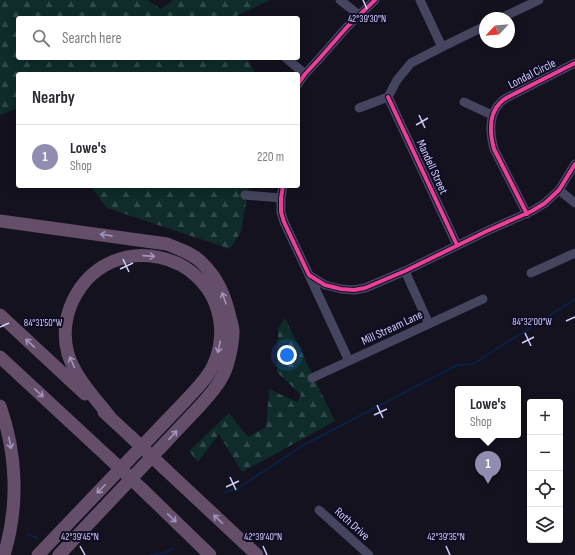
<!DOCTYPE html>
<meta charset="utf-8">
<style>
:root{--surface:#fff;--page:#f7f7f7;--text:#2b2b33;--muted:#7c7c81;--line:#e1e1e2;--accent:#908db0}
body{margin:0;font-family:"Sofia Sans Condensed",sans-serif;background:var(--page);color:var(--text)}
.controls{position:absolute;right:12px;bottom:12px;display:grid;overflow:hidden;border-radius:4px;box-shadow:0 2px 10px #0003}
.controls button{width:36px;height:36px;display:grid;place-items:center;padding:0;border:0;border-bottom:1px solid var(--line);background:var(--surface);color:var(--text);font:20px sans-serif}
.compass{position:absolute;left:479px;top:12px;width:36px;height:36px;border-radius:50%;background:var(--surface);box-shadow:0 2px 10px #0003;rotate:244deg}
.you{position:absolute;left:287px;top:355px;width:14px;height:14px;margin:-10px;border:3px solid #fff;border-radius:50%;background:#1a73e8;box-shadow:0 0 0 6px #1a73e833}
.badge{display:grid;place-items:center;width:26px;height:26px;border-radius:50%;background:var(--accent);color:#fff;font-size:13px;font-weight:700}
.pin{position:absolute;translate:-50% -33px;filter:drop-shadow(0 1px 2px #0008)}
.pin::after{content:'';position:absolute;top:21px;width:14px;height:12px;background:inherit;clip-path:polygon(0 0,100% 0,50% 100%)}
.popup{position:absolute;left:455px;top:386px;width:66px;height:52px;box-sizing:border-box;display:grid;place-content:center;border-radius:4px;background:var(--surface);filter:drop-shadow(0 1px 3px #0005);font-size:13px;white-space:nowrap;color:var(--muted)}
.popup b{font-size:15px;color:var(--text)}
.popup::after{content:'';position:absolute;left:50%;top:100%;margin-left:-8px;border:8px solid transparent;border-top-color:var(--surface)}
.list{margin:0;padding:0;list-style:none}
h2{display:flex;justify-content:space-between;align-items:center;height:52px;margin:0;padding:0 16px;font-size:17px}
h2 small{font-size:13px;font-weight:400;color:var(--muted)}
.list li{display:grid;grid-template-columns:26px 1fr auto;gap:12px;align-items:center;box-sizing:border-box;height:64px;padding:0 16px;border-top:1px solid var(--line)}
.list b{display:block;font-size:15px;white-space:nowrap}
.list p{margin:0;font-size:13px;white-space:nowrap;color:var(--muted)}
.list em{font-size:13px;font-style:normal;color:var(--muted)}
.icon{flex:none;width:22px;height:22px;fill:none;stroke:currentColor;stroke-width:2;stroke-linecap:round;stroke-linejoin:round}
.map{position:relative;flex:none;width:575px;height:555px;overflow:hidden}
.search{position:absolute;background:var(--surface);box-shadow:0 2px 10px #0003;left:16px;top:16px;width:284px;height:44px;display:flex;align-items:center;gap:10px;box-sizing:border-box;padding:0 14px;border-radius:4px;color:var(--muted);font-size:15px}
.panel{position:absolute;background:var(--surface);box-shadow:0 2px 10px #0003;left:16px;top:72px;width:284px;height:116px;border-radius:4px}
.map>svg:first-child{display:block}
.forest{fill:url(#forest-firs)}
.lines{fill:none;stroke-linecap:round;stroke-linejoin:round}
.stream{stroke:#082044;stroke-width:2}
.minor{stroke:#454560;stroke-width:9}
.highway{stroke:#644e6a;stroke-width:13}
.highway-bridge{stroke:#644e6a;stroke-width:13}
.cycleway-casing{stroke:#0f0c24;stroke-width:6}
.cycleway{stroke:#ea4096;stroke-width:4}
.oneway{stroke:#a195bc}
.ticks{fill:none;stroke:#d3cfff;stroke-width:1.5}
.labels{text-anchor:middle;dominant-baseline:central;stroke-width:4;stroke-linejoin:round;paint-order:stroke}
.street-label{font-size:12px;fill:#d3cfff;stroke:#0f0c24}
.ticks-label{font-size:10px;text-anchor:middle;fill:#d3cfff;stroke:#0f0c24;stroke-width:4;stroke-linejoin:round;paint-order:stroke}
</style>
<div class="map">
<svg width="575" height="555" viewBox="0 0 575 555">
<defs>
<pattern id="forest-firs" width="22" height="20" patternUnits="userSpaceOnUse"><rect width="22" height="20" fill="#0f2b2a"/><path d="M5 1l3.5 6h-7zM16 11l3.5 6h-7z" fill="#31494a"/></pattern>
</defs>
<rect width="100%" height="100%" fill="#13121e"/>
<!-- forest -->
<path class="forest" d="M0 0H148L161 9 173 0H270L232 18H18V58H247L255 72V74H18V108L0 115Z
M90 186H249L241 232 230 249 107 208Z
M285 318 335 421 242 472 219 434 198 462 189 451 229 413 248 437 266 427 269 389 297 402 301 395 277 372 278 328Z"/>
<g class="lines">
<!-- stream -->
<path class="stream" d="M225 492 237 489 302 446 457 365 473 364 575 299
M28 534 37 538
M150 555 167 552 173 548"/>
<!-- minor -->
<path class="minor" d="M340 0 359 15
M420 0 442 47
M501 18 539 0
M286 58 305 74
M298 84 305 74 319 59 347 27 375 0
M388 97 457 245
M464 102 492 115
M359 108 388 97 397 80 411 63 442 47 485 26
M283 186 281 198V212L284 222 309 275 325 285 341 289 354 290 365 288 405 271 487 231 532 211 545 203 559 190 575 164
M559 190 575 203
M245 195 281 198
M527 214 494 149C490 134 488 115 500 103 502 100 505 99 508 97L575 63
M405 271 429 324
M531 273 575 253
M309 275 349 361
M312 378 483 299
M319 510 369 555"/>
<!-- highway -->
<path class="highway" d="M0 221 167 244C179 249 194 254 202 263 218 278 225 296 230 317 231 322 233 327 233 332 233 342 229 362 225 371 219 385 208 397 198 408L59 555
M0 315 85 394
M0 357 109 458
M0 406C17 454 19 506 4 555
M104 412 130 436
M165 469 257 555
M144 491 210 555
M38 555 187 399C196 389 207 379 213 366 219 353 222 337 220 322 210 250 114 231 77 293 66 311 62 333 68 354 75 377 95 398 110 417"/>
<!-- highway-bridge -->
<path class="highway-bridge" d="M130 436 165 469
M109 458 144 491"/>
<!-- cycleway casing -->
<g class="cycleway-casing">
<path id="cycleway" d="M298 84 305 74 319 59 347 27 375 0
M388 97 457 245
M283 186 281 198V212L284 222 309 275 325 285 341 289 354 290 365 288 405 271 487 231 532 211 545 203 559 190 575 164
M527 214 494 149C490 134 488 115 500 103 502 100 505 99 508 97L575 63"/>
</g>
<!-- cycleway -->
<use href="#cycleway" class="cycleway"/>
</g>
<!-- one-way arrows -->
<defs><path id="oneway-shaft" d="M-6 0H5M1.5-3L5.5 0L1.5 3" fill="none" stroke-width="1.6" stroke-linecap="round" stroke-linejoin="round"/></defs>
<g class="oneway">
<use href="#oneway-shaft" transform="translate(106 235) rotate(-172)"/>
<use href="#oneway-shaft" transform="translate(149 256) rotate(4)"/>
<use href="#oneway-shaft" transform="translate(224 298) rotate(-109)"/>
<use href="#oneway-shaft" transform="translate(30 343) rotate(-137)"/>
<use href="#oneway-shaft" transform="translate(219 347) rotate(102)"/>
<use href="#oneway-shaft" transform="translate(72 362) rotate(-114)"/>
<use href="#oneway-shaft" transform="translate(39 393) rotate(43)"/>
<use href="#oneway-shaft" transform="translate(173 435) rotate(-47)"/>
<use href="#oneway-shaft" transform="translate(10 443) rotate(79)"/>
<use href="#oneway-shaft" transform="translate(101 489) rotate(134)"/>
<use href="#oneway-shaft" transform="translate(172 518) rotate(44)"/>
<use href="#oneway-shaft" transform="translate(218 519) rotate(-137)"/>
</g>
<!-- ticks -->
<path class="ticks" d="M363 0 367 9M419 115 425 128M416 125 428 118M123 259 129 272M120 269 133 263M566 321 575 317M0 327 9 323M525 333 531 346M522 343 534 337M377 405 383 418M374 415 387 409M230 477 236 490M226 487 239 481M80 546 85 555M263 546 267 555M446 546 450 555"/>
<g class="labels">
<!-- street labels -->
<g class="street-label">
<text transform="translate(532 74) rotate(-27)">Londal Circle</text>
<text transform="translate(432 167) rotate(65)">Mandell Street</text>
<text transform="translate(392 328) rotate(-25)">Mill Stream Lane</text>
<text transform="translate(352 524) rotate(42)">Roth Drive</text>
</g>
</g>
<g class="ticks-label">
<text x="367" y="22">42°39'30"N</text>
<text x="532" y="325">84°32'00"W</text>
<text x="43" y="326">84°31'50"W</text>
<text x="80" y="540">42°39'45"N</text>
<text x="263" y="540">42°39'40"N</text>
<text x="446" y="540">42°39'35"N</text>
</g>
</svg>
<div class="controls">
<button>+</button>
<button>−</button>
<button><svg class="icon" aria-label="locate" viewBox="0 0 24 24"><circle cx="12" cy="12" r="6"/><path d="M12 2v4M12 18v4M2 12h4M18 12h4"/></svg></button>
<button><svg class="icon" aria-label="layers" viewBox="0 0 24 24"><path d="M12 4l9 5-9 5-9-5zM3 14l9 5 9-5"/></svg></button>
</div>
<svg class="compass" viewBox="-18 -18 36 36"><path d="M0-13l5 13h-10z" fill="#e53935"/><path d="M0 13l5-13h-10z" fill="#7c7c81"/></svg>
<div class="you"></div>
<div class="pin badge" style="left:488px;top:484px">1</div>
<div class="popup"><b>Lowe's</b>Shop</div>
<div class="search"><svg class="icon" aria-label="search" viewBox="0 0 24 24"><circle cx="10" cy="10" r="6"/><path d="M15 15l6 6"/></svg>Search here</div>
<section class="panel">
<h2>Nearby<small></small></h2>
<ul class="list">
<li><span class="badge">1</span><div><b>Lowe's</b><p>Shop</p></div><em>220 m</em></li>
</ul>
</section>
</div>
